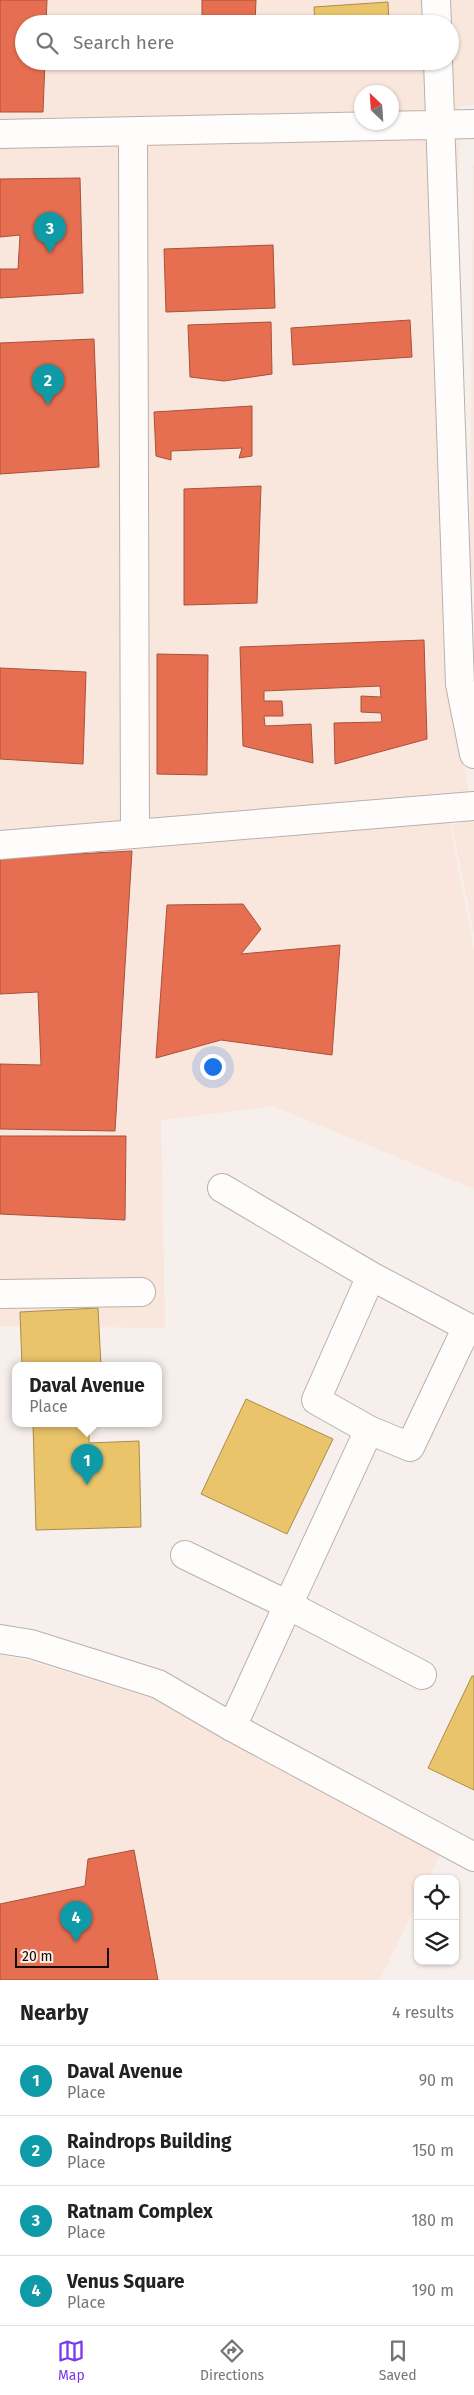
<!DOCTYPE html>
<style>
:root{--surface:#fff;--page:#f6f6f6;--text:#222;--muted:#767676;--line:#e0e0e0;--accent:#7c3aed}
body{margin:0;font-family:"Fira Sans",sans-serif;background:var(--page);color:var(--text)}
.controls{position:absolute;right:15px;bottom:15px;display:grid;overflow:hidden;border-radius:10px;box-shadow:0 1px 4px #0004}
.controls button{width:45px;height:45px;display:grid;place-items:center;padding:0;border:0;border-bottom:1px solid var(--line);background:var(--surface);color:var(--text);font:25px sans-serif}
.compass{position:absolute;left:354px;top:85px;width:45px;height:45px;border-radius:50%;background:var(--surface);box-shadow:0 1px 4px #0004;rotate:335deg}
.scale{position:absolute;left:15px;bottom:12px;width:94px;box-sizing:border-box;padding-left:5px;border:2px solid #130b07;border-top:0;font-size:14px;line-height:18px;white-space:nowrap;color:#130b07;-webkit-text-stroke:4px #fdede5;paint-order:stroke}
.you{position:absolute;left:212px;top:1066px;width:18px;height:18px;margin:-12px;border:4px solid #fff;border-radius:50%;background:#1a73e8;box-shadow:0 0 0 8px #1a73e833}
.badge{display:grid;place-items:center;width:32px;height:32px;border-radius:50%;background:var(--accent);color:#fff;font-size:16px;font-weight:700}
.pin{position:absolute;translate:-50% -41px;filter:drop-shadow(0 1px 2px #0008)}
.pin::after{content:'';position:absolute;top:26px;width:18px;height:15px;background:inherit;clip-path:polygon(0 0,100% 0,50% 100%)}
.popup{position:absolute;left:12px;top:1362px;width:150px;height:65px;box-sizing:border-box;display:grid;place-content:center;border-radius:10px;background:var(--surface);filter:drop-shadow(0 1px 4px #0005);font-size:16px;white-space:nowrap;color:var(--muted)}
.popup b{font-size:19px;color:var(--text)}
.popup::after{content:'';position:absolute;left:50%;top:100%;margin-left:-10px;border:10px solid transparent;border-top-color:var(--surface)}
.list{margin:0;padding:0;list-style:none}
h2{display:flex;justify-content:space-between;align-items:center;height:65px;margin:0;padding:0 20px;font-size:21px}
h2 small{font-size:16px;font-weight:400;color:var(--muted)}
.list li{display:grid;grid-template-columns:32px 1fr auto;gap:15px;align-items:center;box-sizing:border-box;height:70px;padding:0 20px;border-top:1px solid var(--line)}
.list b{display:block;font-size:19px;white-space:nowrap}
.list p{margin:0;font-size:16px;white-space:nowrap;color:var(--muted)}
.list em{font-size:16px;font-style:normal;color:var(--muted)}
.icon{flex:none;width:28px;height:28px;fill:none;stroke:currentColor;stroke-width:2;stroke-linecap:round;stroke-linejoin:round}
.map{position:relative;flex:none;width:474px;height:1980px;overflow:hidden}
.search{position:absolute;background:var(--surface);box-shadow:0 1px 4px #0004;left:15px;right:15px;top:15px;height:55px;display:flex;align-items:center;gap:12px;box-sizing:border-box;padding:0 18px;border-radius:28px;color:var(--muted);font-size:19px}
.sheet{height:345px;background:var(--surface)}
nav{display:flex;justify-content:space-around;align-items:center;box-sizing:border-box;height:70px;border-top:1px solid var(--line);background:var(--surface);font-size:14px;color:var(--muted)}
nav a{display:grid;justify-items:center;gap:2px}
nav .on{color:var(--accent)}
.map>svg:first-child{display:block}
.built{fill:#f9e7dd;fill-rule:evenodd}
.homes{fill:#e9c46a;stroke:#a98c4c}
.shops{fill:#e76f51;stroke:#a7513b}
.lines{fill:none;stroke-linecap:round;stroke-linejoin:round}
.street-casing{stroke:#b9b1ad;stroke-width:30}
.secondary-casing{stroke:#b9b1ad;stroke-width:30}
.street{stroke:#fefdfc;stroke-width:28}
.secondary{stroke:#fefdfc;stroke-width:28}
</style>
<div class="map">
<svg width="474" height="1980" viewBox="0 0 474 1980">
<rect width="100%" height="100%" fill="#f7efeb"/>
<!-- built -->
<path class="built" d="M0 0H474V105L460 106 449 685 473 813 449 820 474 950V1189L273 1106 161 1120 165 1328 0 1326ZM24 24H450V61H24ZM362 92H392V122H362Z
M473 166H474V588L470 561Z
M474 819V934L452 825Z
M0 1655 26 1660 159 1700 441 1853 428 1879H418V1901L380 1980H0Z"/>
<!-- homes -->
<path class="homes" d="M388 2 389 24H315L314 7Z
M317 61H385L317 65Z
M98 1308 101 1366H22L20 1312Z
M246 1399 333 1439 287 1534 201 1494Z
M33 1424H89V1443L139 1441 141 1527 36 1530Z
M472 1676H474V1790L428 1768Z"/>
<!-- shops -->
<path class="shops" d="M0 0H47L46 24H24V61H45L43 112H0Z
M202 0H256L255 24H202Z
M80 178 83 293 0 298V269H18L20 235 0 237V179Z
M273 245 275 308 166 312 164 249Z
M410 320 412 357 293 365 291 328Z
M271 322 272 374 224 381 190 377 188 325Z
M94 339 99 467 0 474V343Z
M252 406V456L239 458 242 448 171 451V460L156 456 154 412Z
M261 486 257 603 184 605V489Z
M424 640 427 739 335 764 334 723 382 722 381 713 361 712V696L381 697 380 686 264 691V701H282L283 716H264L265 726 311 724 313 763 243 746 240 647Z
M157 654 208 655 207 775 157 774Z
M0 668 86 672 83 764 0 759Z
M132 851 115 1131 0 1129V1064L41 1065 38 992 0 994V858Z
M243 904 261 929 241 954 340 945 332 1055 221 1040 156 1058 167 905Z
M0 1136H126L125 1220 0 1214Z
M134 1850 158 1980H0V1904L85 1886 88 1859Z"/>
<g class="lines">
<!-- street casing -->
<g class="street-casing">
<path id="street" d="M436 0 437 24
M438 61 460 684 474 754
M133 132 135 834
M0 134 474 124
M0 845 474 806
M222 1188 371 1276
M371 1276 467 1327 410 1447 369 1430 316 1400Z
M0 1294 141 1292
M185 1555 288 1605 369 1430
M232 1727 288 1605 422 1675"/>
</g>
<!-- secondary casing -->
<g class="secondary-casing">
<path id="secondary" d="M0 1639 31 1644 158 1684 232 1727 474 1857"/>
</g>
<!-- street -->
<use href="#street" class="street"/>
<!-- secondary -->
<use href="#secondary" class="secondary"/>
</g>
</svg>
<div class="controls">
<button><svg class="icon" aria-label="locate" viewBox="0 0 24 24"><circle cx="12" cy="12" r="6"/><path d="M12 2v4M12 18v4M2 12h4M18 12h4"/></svg></button>
<button><svg class="icon" aria-label="layers" viewBox="0 0 24 24"><path d="M12 4l9 5-9 5-9-5zM3 14l9 5 9-5"/></svg></button>
</div>
<svg class="compass" viewBox="-18 -18 36 36"><path d="M0-13l5 13h-10z" fill="#e53935"/><path d="M0 13l5-13h-10z" fill="#767676"/></svg>
<div class="scale">20 m</div>
<div class="you"></div>
<div class="pin badge" style="left:87px;top:1485px;background:#0f9aa8">1</div>
<div class="popup"><b>Daval Avenue</b>Place</div>
<div class="pin badge" style="left:48px;top:405px;background:#0f9aa8">2</div>
<div class="pin badge" style="left:50px;top:253px;background:#0f9aa8">3</div>
<div class="pin badge" style="left:76px;top:1942px;background:#0f9aa8">4</div>
<div class="search"><svg class="icon" aria-label="search" viewBox="0 0 24 24"><circle cx="10" cy="10" r="6"/><path d="M15 15l6 6"/></svg>Search here</div>
</div>
<section class="sheet">
<h2>Nearby<small>4 results</small></h2>
<ul class="list">
<li><span class="badge" style="background:#0f9aa8">1</span><div><b>Daval Avenue</b><p>Place</p></div><em>90 m</em></li>
<li><span class="badge" style="background:#0f9aa8">2</span><div><b>Raindrops Building</b><p>Place</p></div><em>150 m</em></li>
<li><span class="badge" style="background:#0f9aa8">3</span><div><b>Ratnam Complex</b><p>Place</p></div><em>180 m</em></li>
<li><span class="badge" style="background:#0f9aa8">4</span><div><b>Venus Square</b><p>Place</p></div><em>190 m</em></li>
</ul>
</section>
<nav>
<a class="on"><svg class="icon" aria-label="map" viewBox="0 0 24 24"><path d="M3 6l6-2 6 2 6-2v14l-6 2-6-2-6 2zM9 4v14M15 6v14"/></svg>Map</a>
<a><svg class="icon" aria-label="directions" viewBox="0 0 24 24"><path d="M12 3l9 9-9 9-9-9zM9 14v-3h6M13 9l2 2-2 2"/></svg>Directions</a>
<a><svg class="icon" aria-label="saved" viewBox="0 0 24 24"><path d="M7 4h10v16l-5-4-5 4z"/></svg>Saved</a>
</nav>
